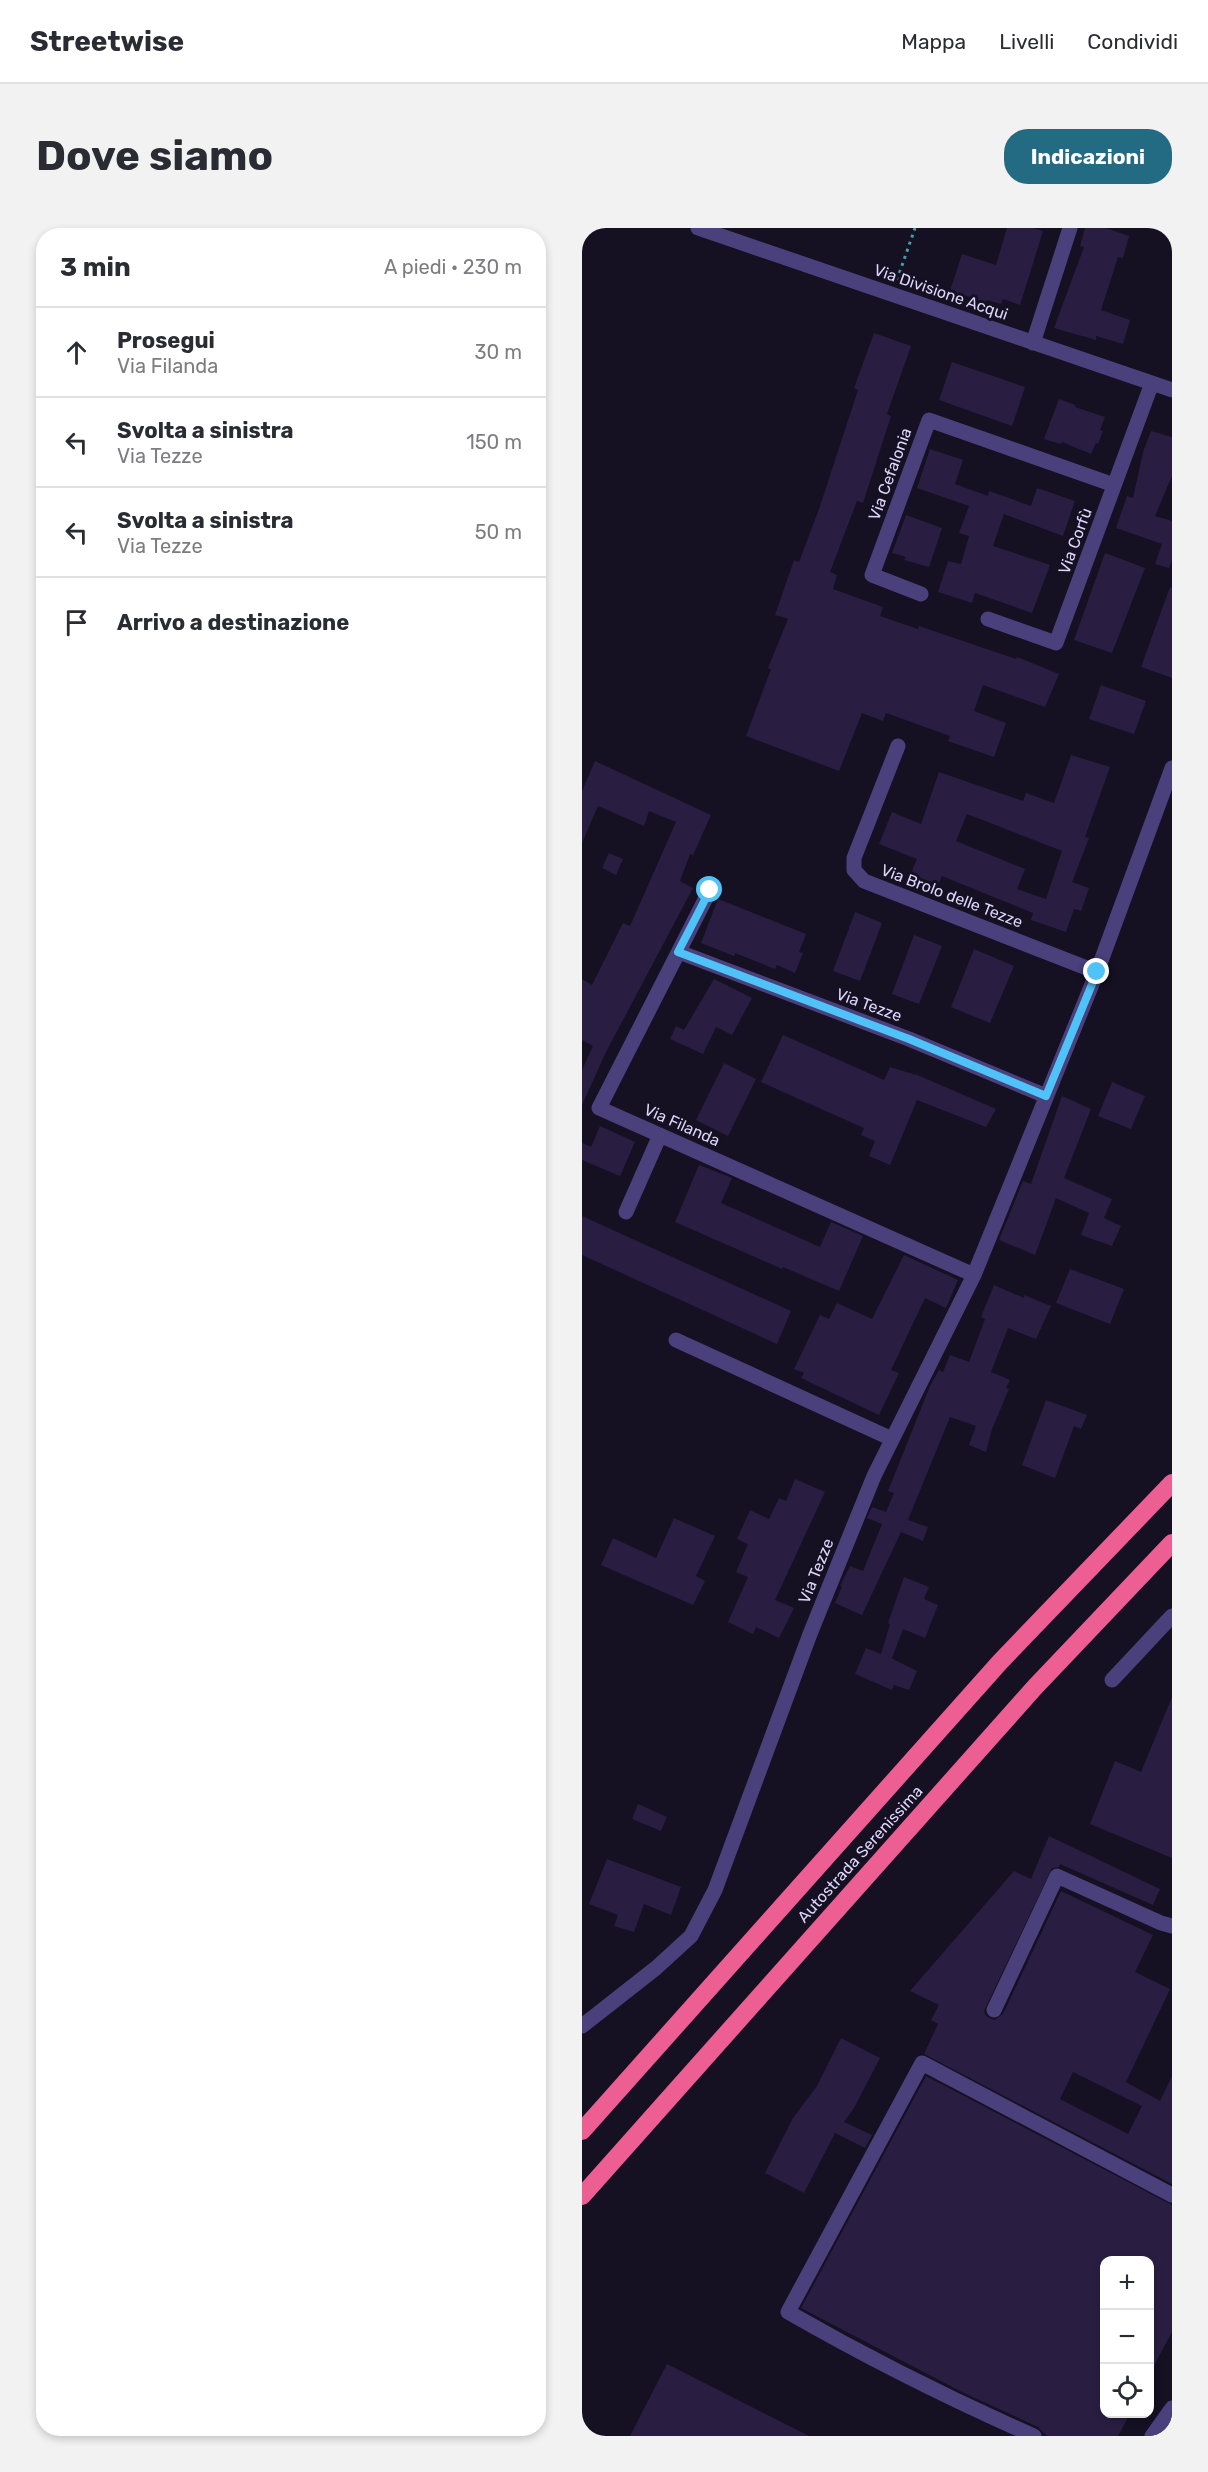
<!DOCTYPE html>
<html lang="it">
<meta charset="utf-8">
<style>
:root{--surface:#fff;--page:#f2f2f3;--text:#2b2b33;--muted:#7c7c81;--line:#e1e1e2;--accent:#236b82}
body{margin:0;font-family:Rubik,sans-serif;background:var(--page);color:var(--text)}
.controls{position:absolute;right:18px;bottom:18px;display:grid;overflow:hidden;border-radius:12px;box-shadow:0 3px 9px #0003}
.controls button{width:54px;height:54px;display:grid;place-items:center;padding:0;border:0;border-bottom:2px solid var(--line);background:var(--surface);color:var(--text);font:30px sans-serif}
.stop{position:absolute;width:18px;height:18px;margin:-14px;border:4px solid #4fc3f7;border-radius:50%;background:#fff}
.stop.end{background:#4fc3f7;border-color:#fff;box-shadow:0 2px 6px #0008}
.list{margin:0;padding:0;list-style:none}
h2{display:flex;justify-content:space-between;align-items:center;height:78px;margin:0;padding:0 24px;font-size:26px}
h2 small{font-size:20px;font-weight:400;color:var(--muted)}
.list li{display:grid;grid-template-columns:39px 1fr auto;gap:18px;align-items:center;box-sizing:border-box;height:90px;padding:0 24px;border-top:2px solid var(--line)}
.list b{display:block;font-size:22px;white-space:nowrap}
.list p{margin:0;font-size:20px;white-space:nowrap;color:var(--muted)}
.list em{font-size:20px;font-style:normal;color:var(--muted)}
.icon{flex:none;width:33px;height:33px;fill:none;stroke:currentColor;stroke-width:2;stroke-linecap:round;stroke-linejoin:round}
.map{position:relative;flex:none;width:590px;height:2208px;overflow:hidden;border-radius:24px}
header{display:flex;align-items:center;gap:36px;box-sizing:border-box;height:84px;padding:0 30px;background:var(--surface);border-bottom:2px solid var(--line)}
header strong{font-size:28px}
nav{display:flex;gap:33px;margin-inline-start:auto;font-size:21px}
.intro{display:flex;align-items:center;justify-content:space-between;box-sizing:border-box;height:144px;padding:0 36px}
h1{margin:0;font-size:42px}
.button{padding:15px 27px;border-radius:24px;background:var(--accent);color:#fff;font-size:21px;font-weight:700}
main{display:flex;gap:36px;padding:0 36px}
aside{flex:1;background:var(--surface);border-radius:24px;box-shadow:0 3px 9px #0003}
.map>svg:first-child{display:block}
.building{fill:#291e41;fill-rule:evenodd}
.lines{fill:none;stroke-linecap:round;stroke-linejoin:round}
.path{stroke:#3ca3a8;stroke-width:3;stroke-dasharray:3 4.5;stroke-linecap:butt}
.minor{stroke:#49407c;stroke-width:15}
.highway{stroke:#ed5e93;stroke-width:18}
.route{stroke:#4fc3f7;stroke-width:8}
.labels{text-anchor:middle;dominant-baseline:central;stroke-width:6;stroke-linejoin:round;paint-order:stroke}
.street-label{font-size:16px;fill:#ded5fa;stroke:#151022}
</style>
<header>
<strong>Streetwise</strong>
<nav><a>Mappa</a><a>Livelli</a><a>Condividi</a></nav>
</header>
<div class="intro"><h1>Dove siamo</h1><a class="button">Indicazioni</a></div>
<main>
<aside>
<h2>3 min<small>A piedi · 230 m</small></h2>
<ul class="list">
<li><svg class="icon" aria-label="ahead" viewBox="0 0 24 24"><path d="M12 20V5M6 11l6-6 6 6"/></svg><div><b>Prosegui</b><p>Via Filanda</p></div><em>30 m</em></li>
<li><svg class="icon" aria-label="left" viewBox="0 0 24 24"><path d="M17 20v-9H6M10 6l-5 5 5 5"/></svg><div><b>Svolta a sinistra</b><p>Via Tezze</p></div><em>150 m</em></li>
<li><svg class="icon" aria-label="left" viewBox="0 0 24 24"><path d="M17 20v-9H6M10 6l-5 5 5 5"/></svg><div><b>Svolta a sinistra</b><p>Via Tezze</p></div><em>50 m</em></li>
<li><svg class="icon" aria-label="arrive" viewBox="0 0 24 24"><path d="M6 21V4h12l-3 4 3 4H6"/></svg><div><b>Arrivo a destinazione</b></div></li>
</ul>
</aside>
<div class="map">
<svg width="590" height="2208" viewBox="0 0 590 2208">
<rect width="100%" height="100%" fill="#151022"/>
<!-- building -->
<path class="building" d="M425 0H451L461 3 438 77 421 71 419 76 405 72 404 74 368 63 380 26 414 37Z
M503 0H524L547 8 541 30 536 29 519 82 548 92 541 116 514 108V112L472 100 502 19 498 18Z
M292 105 329 118 305 186 309 188 281 275 275 273 248 344 255 347 251 361 301 379 298 388 336 401 337 398 434 431 435 429 477 446 463 479 401 457 392 483 424 495 412 529 366 513 368 508 304 485 301 493 280 485 257 543 164 508 189 441 186 440 206 391 193 387 212 332 217 334 237 281 276 162 272 160Z
M370 134 443 159 430 198 357 172Z
M477 171 493 177V179L523 189 518 202 521 203 516 216 514 215 509 226 480 214 479 216 462 211Z
M569 203 590 209V248L573 288 590 293V331L587 340 573 336 580 316 534 300 545 268 551 270 561 224Z
M348 221 381 232 373 256 406 268 407 263 449 278 455 260 493 273 481 308 422 286 411 318 468 337 450 385 393 365 390 375 356 364 366 333 379 336 387 308 377 305 387 278 335 260Z
M324 287 360 300 347 339 322 332 324 329 310 325Z
M523 325 563 340 530 425 492 412Z
M588 359 590 360V450L559 439Z
M519 457 564 473 552 506 507 491Z
M489 527 528 539 503 609 507 610 490 654 507 660 499 683 492 681 484 704 449 692 451 685 360 648 356 658 328 647 335 631 297 616 310 584 339 596 357 544 441 573 444 565 472 575ZM385 586 480 623 464 671 435 661 443 641 374 613Z
M13 533 129 587 111 627 108 626 98 653 111 660 24 824 0 877V842L11 818 0 812V751L10 757 41 695 48 698 94 594 67 583 62 598 16 578 0 615V563Z
M27 625 41 631 34 647 20 640Z
M136 671 224 706 217 724 221 725 213 745 195 737 193 741 153 725 152 728 119 715Z
M273 684 300 695 278 753 251 743Z
M332 707 360 718 337 776 310 766Z
M392 721 432 738 408 795 369 779Z
M132 751 170 770 150 807 134 799 121 826 88 811 94 798 102 802Z
M201 807 302 852 308 839 334 847 333 846 414 881 404 899 335 872 308 937 287 928 293 913 279 907 282 900 179 854Z
M142 835 174 851 146 908 114 892Z
M530 854 563 868 549 901 516 888Z
M480 868 509 881 482 950 530 971 522 990 539 998 530 1018 499 1007 507 985 474 970 453 1027 417 1012 441 953 449 956Z
M18 898 53 914 38 948 0 932V915L9 919Z
M117 937 150 950 139 975 238 1019 249 994 281 1008 257 1063 201 1039 200 1041 93 994Z
M0 988 209 1083 195 1116 0 1027Z
M322 1027 376 1052 364 1080 343 1070 309 1142 317 1145 297 1187 219 1150 222 1145 212 1141 238 1087 247 1091 255 1075 290 1091Z
M488 1041 542 1061 528 1096 474 1075Z
M412 1057 442 1070V1067L469 1078 454 1111 426 1100 409 1144 428 1152 424 1160 427 1161 410 1201 404 1224 387 1217 394 1198 368 1189 326 1292 346 1299 341 1313 319 1304 280 1387 253 1375 260 1359 258 1358 268 1338 281 1343 300 1296 285 1290 290 1279 304 1284 312 1265 306 1263 348 1158 357 1142 361 1144 368 1127 387 1134 403 1091 399 1089Z
M464 1172 505 1187 499 1201 492 1198 473 1250 440 1237Z
M213 1251 243 1264 193 1372 212 1380 197 1410 174 1399 171 1406 146 1394 166 1349 154 1344 166 1316 155 1311 168 1282 187 1291 197 1270 204 1273Z
M92 1290 133 1308 114 1348 123 1353 111 1377 19 1337 31 1310 74 1330Z
M322 1349 347 1359 342 1371 356 1377 343 1410 321 1401 310 1430 307 1429 335 1443 327 1462 312 1457 310 1462 273 1446 284 1420 299 1426 308 1396 306 1395Z
M590 1469V1630L508 1596 533 1533 559 1544Z
M56 1576 85 1589 79 1603 50 1591Z
M467 1608 578 1661 571 1677 478 1636 477 1639 470 1640 402 1783 404 1788 412 1792 421 1786 479 1663 571 1707 553 1744 588 1761 544 1854 578 1873 590 1848V1956L342 1826 356 1796 349 1792 357 1777 328 1763 432 1643 449 1651ZM491 1844 560 1878 546 1906 478 1871Z
M25 1631 99 1659 89 1687 62 1676 52 1704 32 1698 36 1687 7 1676Z
M259 1810 298 1830 272 1880 262 1894 290 1907 283 1920 253 1905 222 1965 183 1945 211 1890 235 1858Z
M344 1848 590 1977V2104L567 2147V2032H522V2186H548L536 2208H465L456 2199 380 2164 219 2080Z
M85 2136 227 2208H48Z"/>
<g class="lines">
<!-- path -->
<path class="path" d="M315 52 333 0"/>
<!-- minor -->
<path class="minor" d="M116 0 590 162
M451 115 488 0
M339 366 290 347 347 192 532 257
M406 391 474 415 570 155
M316 518 272 630V642L282 653 515 744
M128 662 17 880 392 1047
M97 724 327 811 464 868
M44 984 78 907
M94 1112 310 1211
M530 1452 590 1388
M412 1782 475 1648 579 1695 590 1698
M0 1798 74 1740 109 1708 133 1662 228 1406 292 1248 392 1047 515 744 590 540
M452 2208C368 2171 286 2130 206 2084L340 1835 590 1967
M570 2208 590 2180"/>
<!-- highway -->
<path class="highway" d="M0 1903 418 1434 590 1255
M0 1968 453 1459 590 1315"/>
</g>
<g class="lines">
<!-- route -->
<path class="route" d="M128 662 96 724 327 811 464 868 515 744"/>
</g>
<g class="labels">
<!-- street labels -->
<g class="street-label">
<text transform="translate(359 64) rotate(19)">Via Divisione Acqui</text>
<text transform="translate(308 246) rotate(-70)">Via Cefalonia</text>
<text transform="translate(493 313) rotate(-70)">Via Corfù</text>
<text transform="translate(370 668) rotate(21)">Via Brolo delle Tezze</text>
<text transform="translate(287 777) rotate(20)">Via Tezze</text>
<text transform="translate(100 897) rotate(24)">Via Filanda</text>
<text transform="translate(234 1343) rotate(-68)">Via Tezze</text>
<text transform="translate(278 1626) rotate(-48)">Autostrada Serenissima</text>
</g>
</g>
</svg>
<div class="controls">
<button>+</button>
<button>−</button>
<button><svg class="icon" aria-label="locate" viewBox="0 0 24 24"><circle cx="12" cy="12" r="6"/><path d="M12 2v4M12 18v4M2 12h4M18 12h4"/></svg></button>
</div>
<div class="stop" style="left:128px;top:662px"></div>
<div class="stop end" style="left:515px;top:744px"></div>
</div>
</main>
